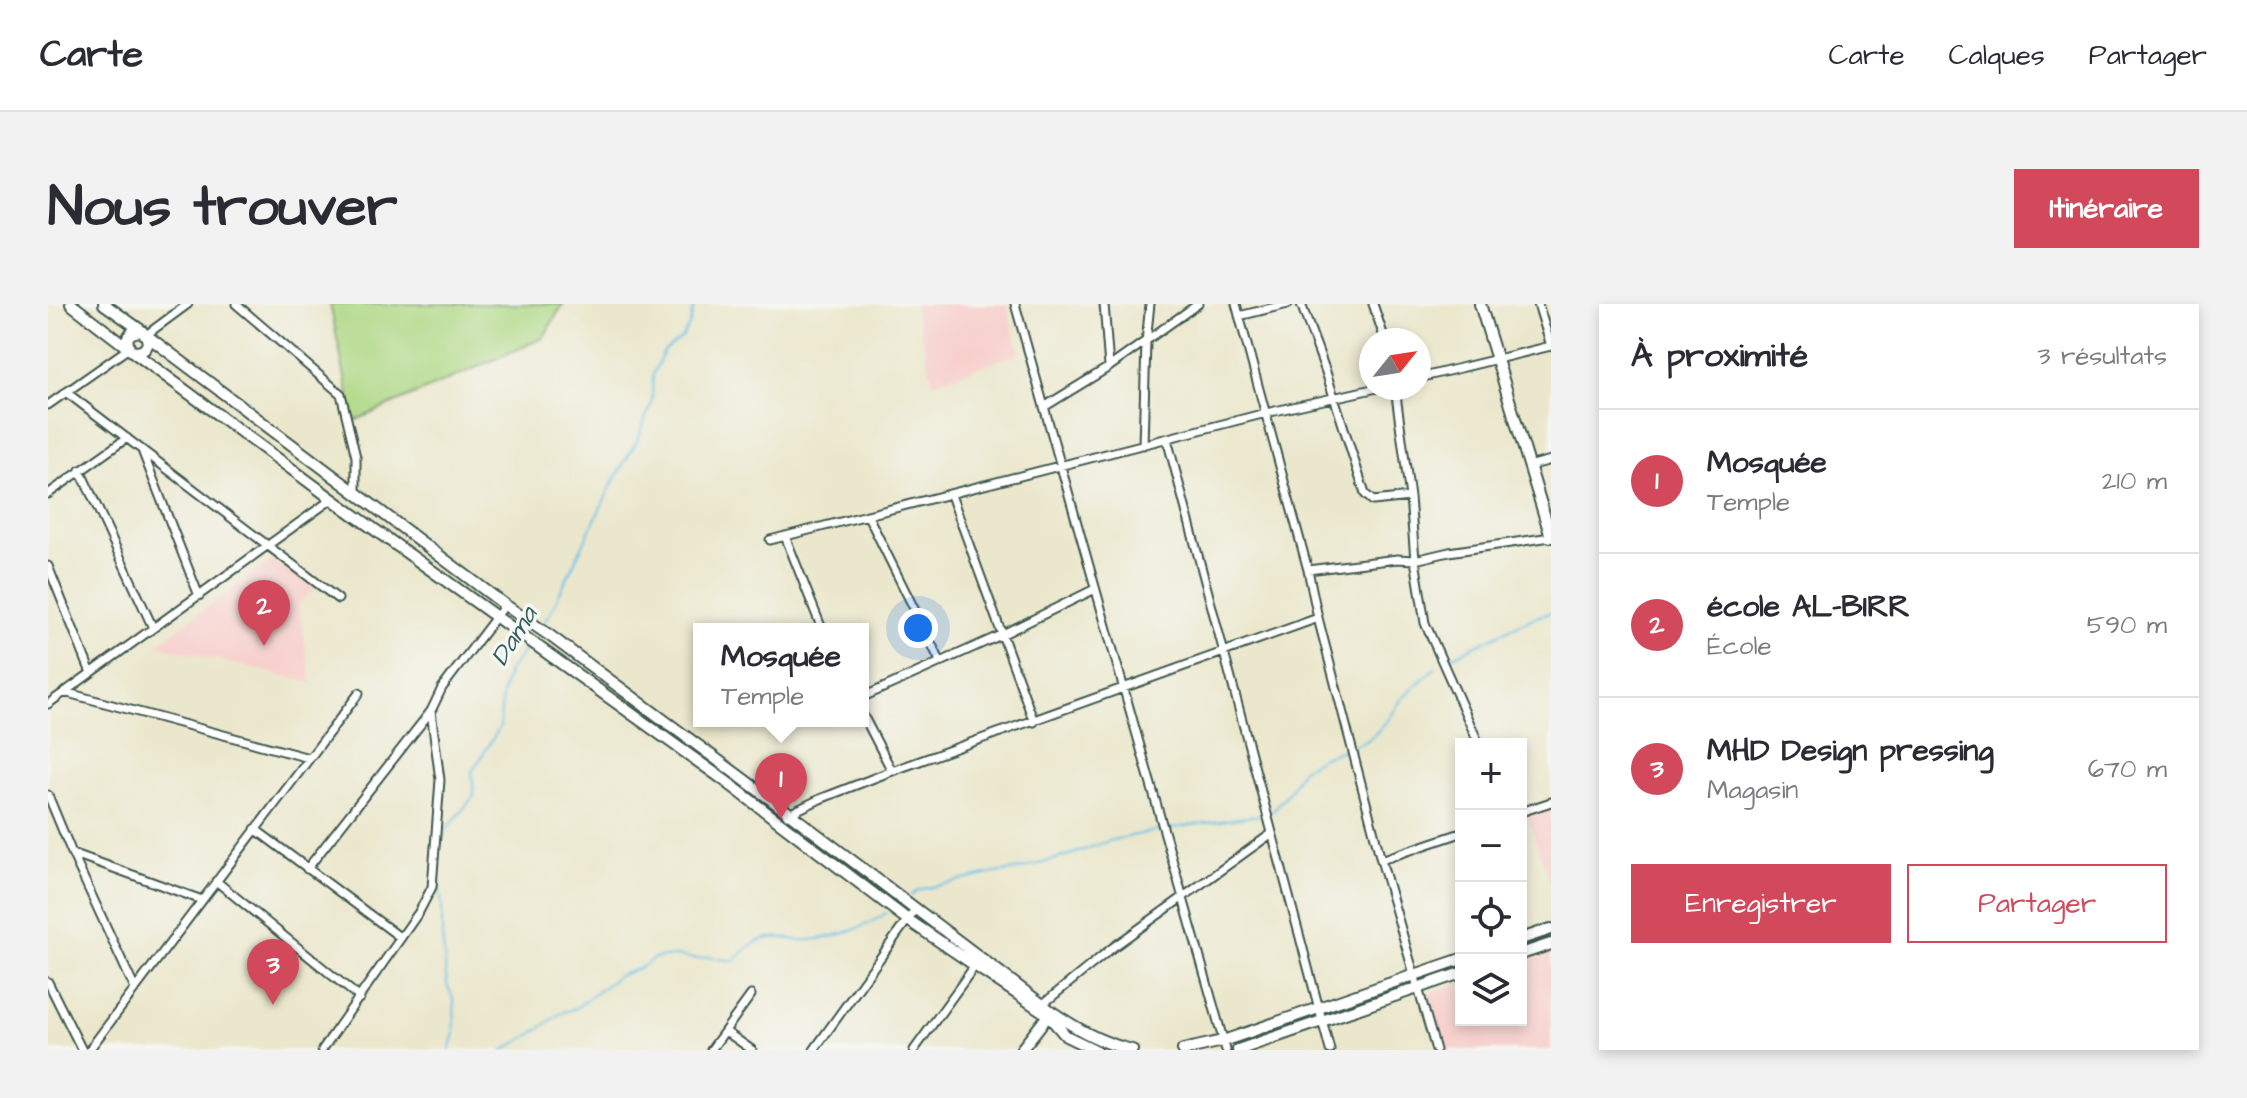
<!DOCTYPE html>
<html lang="fr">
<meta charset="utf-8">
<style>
:root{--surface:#fff;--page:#f2f2f3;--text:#2b2b33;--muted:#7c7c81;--line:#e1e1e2;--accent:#d1495b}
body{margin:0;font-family:"Architects Daughter",sans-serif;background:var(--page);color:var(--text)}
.controls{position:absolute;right:24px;bottom:24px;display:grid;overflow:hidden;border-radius:0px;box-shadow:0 4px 12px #0003}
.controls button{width:72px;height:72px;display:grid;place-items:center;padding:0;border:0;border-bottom:2px solid var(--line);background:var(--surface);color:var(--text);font:40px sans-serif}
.compass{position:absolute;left:1311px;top:24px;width:72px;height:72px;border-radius:50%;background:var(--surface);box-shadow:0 4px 12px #0003;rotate:60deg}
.you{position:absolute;left:870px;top:324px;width:28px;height:28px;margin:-20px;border:6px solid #fff;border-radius:50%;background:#1a73e8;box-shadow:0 0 0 12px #1a73e833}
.badge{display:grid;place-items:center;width:52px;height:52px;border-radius:50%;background:var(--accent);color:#fff;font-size:26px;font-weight:700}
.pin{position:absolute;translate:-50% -66px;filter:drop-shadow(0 2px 4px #0008)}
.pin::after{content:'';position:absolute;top:42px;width:28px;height:24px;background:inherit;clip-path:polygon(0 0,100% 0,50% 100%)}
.popup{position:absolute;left:645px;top:319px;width:176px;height:104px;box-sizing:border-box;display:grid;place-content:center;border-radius:0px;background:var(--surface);filter:drop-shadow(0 2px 6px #0005);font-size:26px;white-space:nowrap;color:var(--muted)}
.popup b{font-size:30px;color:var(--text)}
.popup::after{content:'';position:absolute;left:50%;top:100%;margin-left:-16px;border:16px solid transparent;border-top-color:var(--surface)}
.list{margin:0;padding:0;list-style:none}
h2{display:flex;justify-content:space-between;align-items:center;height:104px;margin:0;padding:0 32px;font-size:34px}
h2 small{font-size:26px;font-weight:400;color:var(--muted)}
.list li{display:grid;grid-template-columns:52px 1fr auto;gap:24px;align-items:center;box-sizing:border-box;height:144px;padding:0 32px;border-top:2px solid var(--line)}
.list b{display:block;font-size:30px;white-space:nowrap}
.list p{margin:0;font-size:26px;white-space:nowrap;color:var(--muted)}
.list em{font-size:26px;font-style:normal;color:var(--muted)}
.actions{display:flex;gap:16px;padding:24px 32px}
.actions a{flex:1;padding:18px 0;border:2px solid var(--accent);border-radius:0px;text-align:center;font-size:28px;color:var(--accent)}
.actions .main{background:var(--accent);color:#fff}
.icon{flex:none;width:44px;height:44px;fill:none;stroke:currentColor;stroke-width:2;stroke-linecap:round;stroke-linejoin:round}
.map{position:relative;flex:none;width:1503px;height:746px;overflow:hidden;border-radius:0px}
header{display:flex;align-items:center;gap:48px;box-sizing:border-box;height:112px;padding:0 40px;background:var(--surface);border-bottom:2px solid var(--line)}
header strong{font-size:38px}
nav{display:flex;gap:44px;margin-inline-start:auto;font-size:28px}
.intro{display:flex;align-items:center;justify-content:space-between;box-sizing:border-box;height:192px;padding:0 48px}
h1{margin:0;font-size:56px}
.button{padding:20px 36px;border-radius:0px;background:var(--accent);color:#fff;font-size:28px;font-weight:700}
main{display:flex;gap:48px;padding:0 48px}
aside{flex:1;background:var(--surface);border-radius:0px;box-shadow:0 4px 12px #0003}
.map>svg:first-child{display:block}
.built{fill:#f7d0cc}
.green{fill:#aed884;stroke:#668a5c;stroke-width:2}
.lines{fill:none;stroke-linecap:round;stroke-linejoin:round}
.stream{stroke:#69c1e6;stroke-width:2}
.street-casing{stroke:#3e564b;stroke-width:11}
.secondary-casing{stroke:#3e564b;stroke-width:14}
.street{stroke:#fff;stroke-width:7}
.secondary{stroke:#fff;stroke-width:10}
.labels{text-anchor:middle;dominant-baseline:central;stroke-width:7;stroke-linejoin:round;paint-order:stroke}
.water-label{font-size:26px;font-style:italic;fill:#325e60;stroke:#f6f6f2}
</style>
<header>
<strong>Carte</strong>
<nav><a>Carte</a><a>Calques</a><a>Partager</a></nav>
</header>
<div class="intro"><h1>Nous trouver</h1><a class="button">Itinéraire</a></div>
<main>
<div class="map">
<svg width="1503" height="746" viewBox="0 0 1503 746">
<rect width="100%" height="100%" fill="#f6f6f2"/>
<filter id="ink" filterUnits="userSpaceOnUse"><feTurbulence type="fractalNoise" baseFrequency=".0125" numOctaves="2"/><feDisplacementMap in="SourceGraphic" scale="16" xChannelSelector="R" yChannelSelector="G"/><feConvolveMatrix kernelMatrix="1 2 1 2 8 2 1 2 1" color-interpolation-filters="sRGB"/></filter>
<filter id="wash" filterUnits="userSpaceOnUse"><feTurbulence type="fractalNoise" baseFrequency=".006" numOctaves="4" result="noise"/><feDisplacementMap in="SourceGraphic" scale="32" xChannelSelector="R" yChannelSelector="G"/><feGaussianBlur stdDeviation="1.8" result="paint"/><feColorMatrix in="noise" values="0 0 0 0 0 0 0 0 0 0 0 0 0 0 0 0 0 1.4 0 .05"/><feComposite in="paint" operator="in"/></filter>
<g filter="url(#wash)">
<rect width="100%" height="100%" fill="#ebe7cc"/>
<!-- built -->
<path class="built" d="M866 0H958L972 49 885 79Z
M225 256 267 284 250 300 264 379 108 341Z
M1503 501V581L1478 509Z
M1503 648V746H1395L1380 690 1413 679V716H1473V658Z"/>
<!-- green -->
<path class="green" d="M282 0H515L495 34 306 117Z"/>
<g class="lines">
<!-- stream -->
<path class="stream" d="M493 321 501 311 566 176 590 135 604 98 605 70 616 47 634 34 642 20 646 0
M1399 355 1483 315 1503 308
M1307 441 1317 438 1327 430 1341 415 1355 393 1388 363
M1224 508 1242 486 1254 465 1275 453 1301 444
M1118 525 1212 511
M863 592 870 586 879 584 947 569 974 565 1025 550 1060 537 1112 526
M402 746 407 729 406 697 399 680 394 633V601L389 568 391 547 398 526 426 492 424 468 452 423 454 390 460 368 481 341
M456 746 484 730 513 709 528 704 570 672 594 663 606 654 629 652 647 655 662 653 684 657C696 651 699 640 713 636 727 632 736 634 750 636 776 638 817 625 838 609"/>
</g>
</g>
<g filter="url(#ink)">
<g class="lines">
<!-- street casing -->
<g class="street-casing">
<path id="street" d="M188 0 293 90 308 153V189
M967 0 1178 746
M1056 0 1061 63
M1188 0 1260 266 1270 314 1333 556 1388 746
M1253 0 1278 68 1317 190 1325 197 1362 193
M1325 0 1337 36
M1490 0 1503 42
M1191 12 1240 0
M98 31 140 0
M1371 74 1503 42
M1347 84 1362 193 1367 256 1377 319 1431 440
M18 88 290 295
M0 101 81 44
M996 103 1061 63 1150 0
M1119 135 1282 746
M1095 141 1098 38 1102 0
M95 149 151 292
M1481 162 1503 156
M32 166 105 324
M0 190 79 134
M903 191 986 418
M820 212 892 357
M737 232 774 325
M722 236 1218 109 1329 84
M0 262 43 369
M1260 266 1349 255 1367 256 1401 248 1503 233
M16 388 261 454
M815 393 955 330 1047 285
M0 400 284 195
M815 411 844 467
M0 491 24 549 87 685
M1473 508 1503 498
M739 511 772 495 844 467 1270 314
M207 525 353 634
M24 549 154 596
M1333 556 1413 529
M259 565 383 407
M168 577 312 694
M0 678 34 746
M995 700 1064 644 1223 530
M677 727 704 746
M41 746 311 389
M274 746 371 608 384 583 392 476 383 407 394 384 457 301
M663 746 703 691
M766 746 868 604
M866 746 926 663"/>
</g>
<!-- secondary casing -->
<g class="secondary-casing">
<path id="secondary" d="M23 0 84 47C99 51 106 35 92 27L83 29 79 35 81 44
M56 0 94 27
M1432 0 1503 233
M98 31 457 301 501 331 741 509 1004 708C1029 725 1053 739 1084 746
M84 47 284 195 676 476 860 616 999 710 1018 732 1047 746
M1473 635 1503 625
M1473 650 1503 640
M973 746 1002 709
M1135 746 1175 737 1413 655
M1190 746 1413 669"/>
</g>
<!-- street -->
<use href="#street" class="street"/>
<!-- secondary -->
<use href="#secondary" class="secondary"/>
</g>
</g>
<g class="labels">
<!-- water labels -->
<g class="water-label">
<text transform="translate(466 332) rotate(-58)">Dama</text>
</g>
</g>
</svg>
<div class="controls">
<button>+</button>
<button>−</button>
<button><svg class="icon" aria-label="locate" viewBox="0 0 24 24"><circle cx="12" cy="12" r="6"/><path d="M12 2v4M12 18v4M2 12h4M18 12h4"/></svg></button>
<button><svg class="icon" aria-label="layers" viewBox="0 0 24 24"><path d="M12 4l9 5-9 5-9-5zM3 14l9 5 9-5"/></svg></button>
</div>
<svg class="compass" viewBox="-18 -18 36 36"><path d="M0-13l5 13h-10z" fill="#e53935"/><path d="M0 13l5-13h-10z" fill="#7c7c81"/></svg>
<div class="you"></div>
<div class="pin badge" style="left:733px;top:515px">1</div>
<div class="popup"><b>Mosquée</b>Temple</div>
<div class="pin badge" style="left:216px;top:342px">2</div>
<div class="pin badge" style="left:225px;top:701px">3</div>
</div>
<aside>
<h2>À proximité<small>3 résultats</small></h2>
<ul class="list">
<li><span class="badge">1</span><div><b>Mosquée</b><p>Temple</p></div><em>210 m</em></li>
<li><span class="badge">2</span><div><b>école AL-BIRR</b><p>École</p></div><em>590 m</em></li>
<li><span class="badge">3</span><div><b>MHD Design pressing</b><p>Magasin</p></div><em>670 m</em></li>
</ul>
<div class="actions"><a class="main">Enregistrer</a><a>Partager</a></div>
</aside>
</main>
